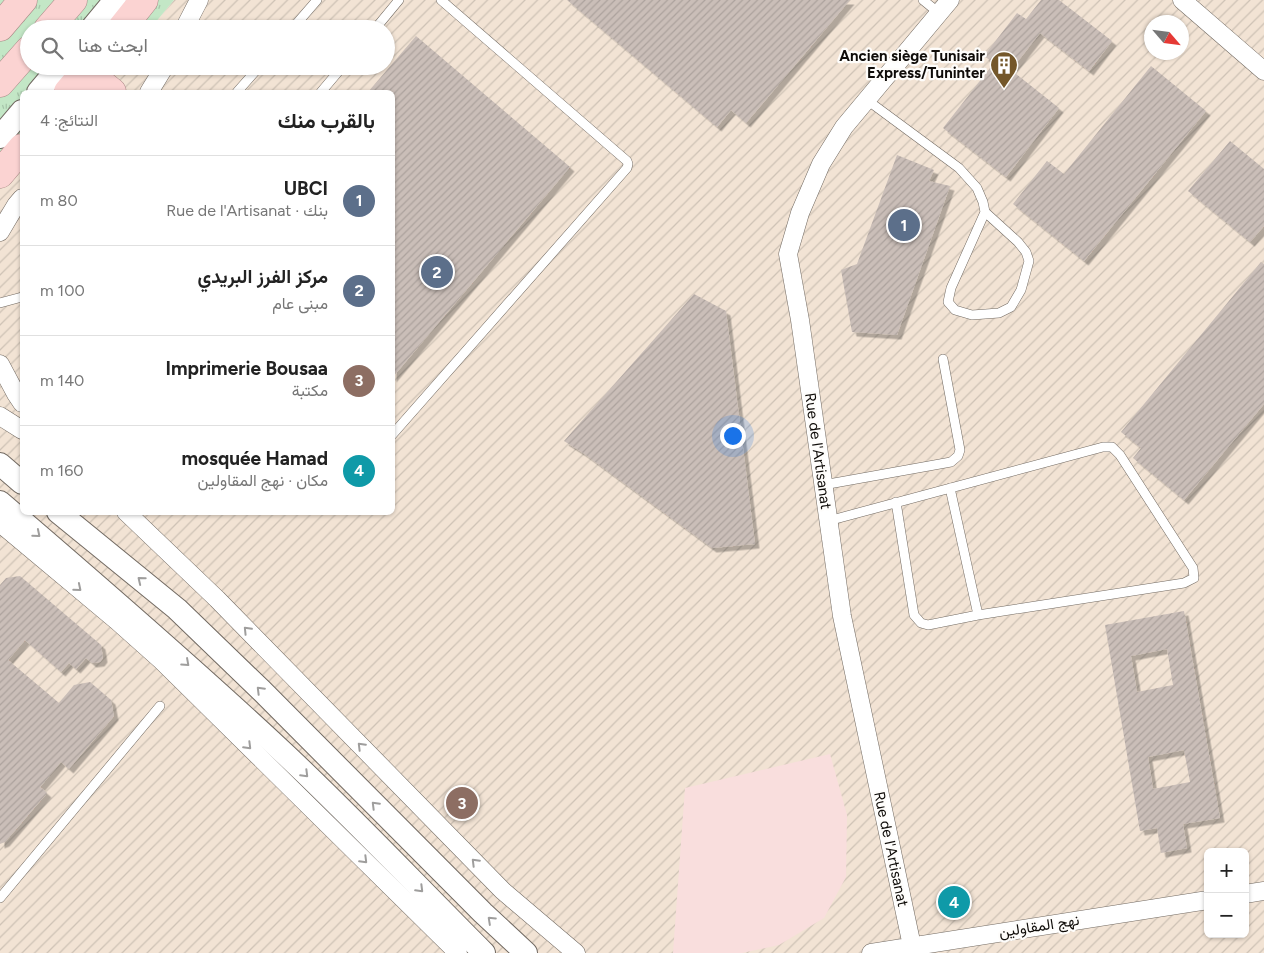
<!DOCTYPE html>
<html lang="ar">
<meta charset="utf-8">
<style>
:root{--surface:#fff;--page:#f2f2f2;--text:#222;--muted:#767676;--line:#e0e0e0;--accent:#ea580c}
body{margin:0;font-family:Figtree,Vazirmatn,sans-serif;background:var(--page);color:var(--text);direction:rtl}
.controls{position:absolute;right:15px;bottom:15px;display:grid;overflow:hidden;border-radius:8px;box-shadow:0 1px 4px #0004}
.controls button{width:45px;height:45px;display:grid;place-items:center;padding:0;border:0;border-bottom:1px solid var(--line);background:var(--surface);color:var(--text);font:25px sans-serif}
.compass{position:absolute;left:1144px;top:15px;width:45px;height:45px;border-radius:50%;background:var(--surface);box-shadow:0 1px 4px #0004;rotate:118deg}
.you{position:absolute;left:732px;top:435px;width:18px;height:18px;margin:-12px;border:4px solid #fff;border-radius:50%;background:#1a73e8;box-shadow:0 0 0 8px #1a73e833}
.badge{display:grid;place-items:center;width:32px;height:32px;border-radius:50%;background:var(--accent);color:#fff;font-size:16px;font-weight:700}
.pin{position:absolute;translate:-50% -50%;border:2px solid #fff;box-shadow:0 1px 5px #0006}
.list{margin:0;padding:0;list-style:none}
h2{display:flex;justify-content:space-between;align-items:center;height:65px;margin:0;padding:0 20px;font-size:21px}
h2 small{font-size:16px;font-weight:400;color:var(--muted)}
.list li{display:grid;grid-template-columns:32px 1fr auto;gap:15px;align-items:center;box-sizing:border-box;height:90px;padding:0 20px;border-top:1px solid var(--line)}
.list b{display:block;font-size:19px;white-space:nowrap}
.list p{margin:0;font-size:16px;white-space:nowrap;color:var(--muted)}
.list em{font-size:16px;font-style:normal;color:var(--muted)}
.icon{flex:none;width:28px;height:28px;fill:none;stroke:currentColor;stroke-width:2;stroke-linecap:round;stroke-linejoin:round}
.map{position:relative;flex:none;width:1264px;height:953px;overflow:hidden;direction:ltr}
.search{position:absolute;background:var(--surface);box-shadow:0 1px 4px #0004;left:20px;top:20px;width:375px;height:55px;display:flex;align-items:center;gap:12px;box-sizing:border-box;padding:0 18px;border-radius:28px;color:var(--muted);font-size:19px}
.panel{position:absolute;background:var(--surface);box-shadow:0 1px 4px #0004;left:20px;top:90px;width:375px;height:425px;border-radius:8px;direction:rtl}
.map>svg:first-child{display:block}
.industrial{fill:url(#industrial-furrows);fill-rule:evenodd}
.education{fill:#f9dedd}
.grass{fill:url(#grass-tufts)}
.building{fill:url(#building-hatch);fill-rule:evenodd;filter:url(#shadow)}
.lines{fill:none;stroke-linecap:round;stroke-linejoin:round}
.service-casing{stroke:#726a62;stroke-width:10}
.minor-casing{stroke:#726a62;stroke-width:19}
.tertiary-casing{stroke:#726a62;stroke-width:24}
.trunk-casing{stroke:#a88684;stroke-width:29}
.service{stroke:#fff;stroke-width:9}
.minor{stroke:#fff;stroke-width:18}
.tertiary{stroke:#fff;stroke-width:22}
.trunk{stroke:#fbd3d2;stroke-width:28}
.oneway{stroke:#9f9e9d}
.labels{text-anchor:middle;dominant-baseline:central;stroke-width:4.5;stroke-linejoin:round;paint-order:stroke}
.poi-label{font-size:15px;font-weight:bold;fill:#0f0c09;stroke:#fefdfb;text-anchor:end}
.street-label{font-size:15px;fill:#0f0c09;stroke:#fefdfb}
</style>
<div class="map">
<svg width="1264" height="953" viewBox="0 0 1264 953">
<defs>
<pattern id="industrial-furrows" width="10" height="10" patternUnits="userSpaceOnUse" patternTransform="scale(1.25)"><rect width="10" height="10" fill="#f2e3d4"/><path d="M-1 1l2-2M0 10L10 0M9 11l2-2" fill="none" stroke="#cec2b5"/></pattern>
<pattern id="grass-tufts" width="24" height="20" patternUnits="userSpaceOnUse" patternTransform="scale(1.25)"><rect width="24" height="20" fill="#c3e7c6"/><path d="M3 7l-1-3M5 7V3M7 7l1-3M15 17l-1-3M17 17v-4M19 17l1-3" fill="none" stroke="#a6c5a9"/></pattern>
<pattern id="building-hatch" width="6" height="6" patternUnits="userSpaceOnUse" patternTransform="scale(1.25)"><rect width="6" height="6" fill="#cabeb8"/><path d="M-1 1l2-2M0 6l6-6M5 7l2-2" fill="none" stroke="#aca29d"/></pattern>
<filter id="shadow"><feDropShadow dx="4.5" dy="4.5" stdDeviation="0" flood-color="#0004"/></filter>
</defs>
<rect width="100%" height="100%" fill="#f7eee5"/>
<!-- industrial -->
<path class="industrial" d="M174 0H1264V953H0V186L22 164V512H392V92H97L119 66H386V29H150ZM1152 22H1182V52H1152ZM1208 852H1245V934H1208Z"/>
<!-- education -->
<path class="education" d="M830 754 847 815 846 877 824 918 779 945 742 953H673L685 788Z"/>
<!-- grass -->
<path class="grass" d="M0 0H174L150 29H29V66H119L97 92H22V164L0 186Z"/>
<!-- building -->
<path class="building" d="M567 0H850L746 123 731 110 717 127Z
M1041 0H1059L1112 41 1089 71 1040 33 1011 70 1059 108 1006 177 943 128 994 63 984 56 1017 13 1026 19Z
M416 36 570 167 392 378V92H368Z
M1151 66 1206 111 1084 261 1013 204 1047 161 1064 174Z
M1230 141 1264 169V226L1250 242 1188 191Z
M897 155 934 170 929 181 950 186 897 335 852 332 841 270 857 264Z
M1261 262 1264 264V404L1184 500 1133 458 1141 448 1121 432Z
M694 294 726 311 755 544 712 548 583 453 564 441Z
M20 576 101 645 103 658 100 662 92 663 86 658 76 669 69 663 61 672 25 640 8 660 59 703 74 685 90 682 111 700 114 716 69 769 61 762 40 787 47 793 5 842 0 844V585L6 578Z
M1184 611 1220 818 1183 824 1187 848 1161 853 1157 828 1140 831 1105 625ZM1167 649 1173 685 1137 692 1131 656ZM1184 750 1190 782 1153 789 1148 757Z"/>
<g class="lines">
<!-- service casing -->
<g class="service-casing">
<path id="service" d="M923 0 939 13
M292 29 317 0
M375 29 399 0
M237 92 260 66
M321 92 343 66
M867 100 959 168 977 188 983 202 985 212 1018 242 1026 252 1029 261 1021 290 1011 307 999 313 972 315 955 310 948 302 951 288 985 212
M0 303 22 297
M392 435 627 168 628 164 627 161 441 0
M823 485 951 462 958 456 960 450 943 359
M896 502 914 615 921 623 928 625 978 615 950 488
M828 521 1103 447H1112L1120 455 1193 568 1194 578 1184 583 978 615
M0 898 160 706"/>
</g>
<!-- minor casing -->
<g class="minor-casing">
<path id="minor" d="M1182 0 1264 71
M184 29 199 0
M149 92 165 66
M0 232 16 205 22 198
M0 364 16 394 22 403
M0 416 22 430
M126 512 217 599 503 891 576 953
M0 523 116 620 162 661 458 953
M1245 894 1264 891
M912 946 842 616 800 320 788 254 800 213 821 164 844 127 950 0
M871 953 1208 900"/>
</g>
<!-- tertiary casing -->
<g class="tertiary-casing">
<path id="tertiary" d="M91 29 115 0
M38 92 60 66
M0 137 22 111
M0 464 22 483
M0 502C97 585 193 668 286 755 354 819 418 887 484 953
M58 512 177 609 261 690 483 913 526 953"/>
</g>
<!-- trunk casing -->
<g class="trunk-casing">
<path id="trunk" d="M0 27 23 0
M48 29 73 0
M121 29 144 0
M86 71 112 92
M0 83 29 50
M68 92 90 66
M0 174 22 148"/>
</g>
<!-- service -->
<use href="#service" class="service"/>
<!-- minor -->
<use href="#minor" class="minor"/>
<!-- tertiary -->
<use href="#tertiary" class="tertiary"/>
<!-- trunk -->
<use href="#trunk" class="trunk"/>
</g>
<!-- one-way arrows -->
<defs><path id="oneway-chevron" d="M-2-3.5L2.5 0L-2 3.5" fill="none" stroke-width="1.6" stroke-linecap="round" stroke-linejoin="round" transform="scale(1.25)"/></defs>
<g class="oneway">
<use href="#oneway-chevron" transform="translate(37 534) rotate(40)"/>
<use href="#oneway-chevron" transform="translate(141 580) rotate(-141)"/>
<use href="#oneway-chevron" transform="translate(78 588) rotate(40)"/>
<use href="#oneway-chevron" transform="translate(247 630) rotate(-134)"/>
<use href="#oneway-chevron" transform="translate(186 663) rotate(42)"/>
<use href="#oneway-chevron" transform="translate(260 690) rotate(-135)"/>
<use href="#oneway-chevron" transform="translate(248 746) rotate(45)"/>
<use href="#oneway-chevron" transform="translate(361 746) rotate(-135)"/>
<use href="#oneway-chevron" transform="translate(305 774) rotate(45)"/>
<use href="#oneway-chevron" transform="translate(375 805) rotate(-135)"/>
<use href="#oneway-chevron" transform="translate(364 860) rotate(45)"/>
<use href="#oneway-chevron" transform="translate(475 862) rotate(-135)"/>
<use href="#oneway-chevron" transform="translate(420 889) rotate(45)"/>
<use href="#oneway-chevron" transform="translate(491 920) rotate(-137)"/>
</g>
<!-- icons -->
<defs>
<g id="building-pin" transform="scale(1.4375)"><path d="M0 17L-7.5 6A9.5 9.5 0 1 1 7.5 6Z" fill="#74572a" stroke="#fefdfb"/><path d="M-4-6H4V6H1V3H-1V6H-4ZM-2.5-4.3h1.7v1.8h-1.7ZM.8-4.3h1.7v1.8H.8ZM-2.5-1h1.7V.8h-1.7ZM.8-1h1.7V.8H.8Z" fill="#fff"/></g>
</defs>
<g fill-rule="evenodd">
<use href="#building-pin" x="1004" y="65"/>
</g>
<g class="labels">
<!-- poi labels -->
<g class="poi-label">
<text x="985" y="56">Ancien siège Tunisair<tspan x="985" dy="17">Express/Tuninter</tspan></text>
</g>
<!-- street labels -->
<g class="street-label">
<text transform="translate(818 451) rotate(82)">Rue de l'Artisanat</text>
<text transform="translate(891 849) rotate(78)">Rue de l'Artisanat</text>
<text transform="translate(1039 926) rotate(-9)">نهج المقاولين</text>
</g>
</g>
</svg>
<div class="controls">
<button>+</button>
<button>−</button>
</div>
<svg class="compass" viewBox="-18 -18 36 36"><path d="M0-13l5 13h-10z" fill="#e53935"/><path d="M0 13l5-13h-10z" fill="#767676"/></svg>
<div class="you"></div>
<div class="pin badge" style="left:904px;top:225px;background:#5c6f8a">1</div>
<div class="pin badge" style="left:437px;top:272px;background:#5c6f8a">2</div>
<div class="pin badge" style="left:462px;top:803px;background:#8d6e63">3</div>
<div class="pin badge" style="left:954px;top:902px;background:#0f9aa8">4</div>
<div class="search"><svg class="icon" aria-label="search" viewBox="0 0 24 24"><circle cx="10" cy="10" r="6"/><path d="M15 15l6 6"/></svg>ابحث هنا</div>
<section class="panel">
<h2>بالقرب منك<small>النتائج: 4</small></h2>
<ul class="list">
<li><span class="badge" style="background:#5c6f8a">1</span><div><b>UBCI</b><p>بنك · Rue de l'Artisanat</p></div><em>80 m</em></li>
<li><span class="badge" style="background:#5c6f8a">2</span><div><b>مركز الفرز البريدي</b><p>مبنى عام</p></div><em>100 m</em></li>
<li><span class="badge" style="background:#8d6e63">3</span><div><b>Imprimerie Bousaa</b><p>مكتبة</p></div><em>140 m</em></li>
<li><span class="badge" style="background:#0f9aa8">4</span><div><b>mosquée Hamad</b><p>مكان · نهج المقاولين</p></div><em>160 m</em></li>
</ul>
</section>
</div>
